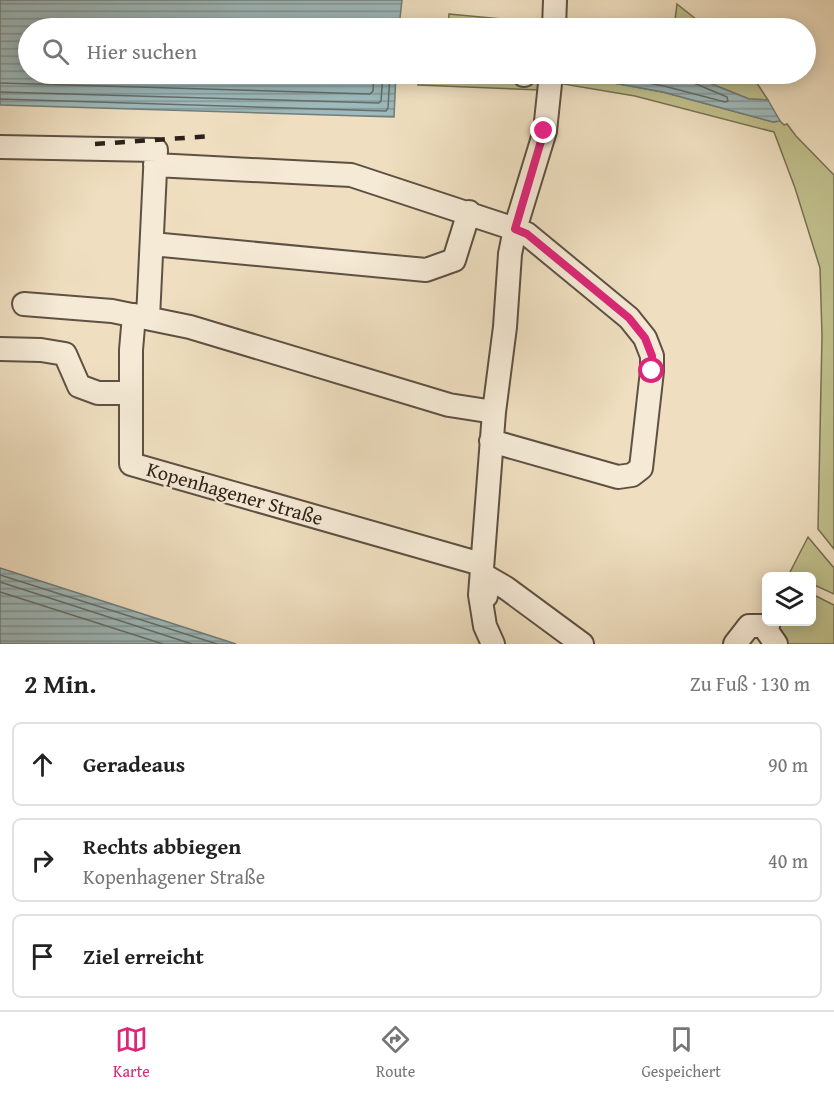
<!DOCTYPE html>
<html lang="de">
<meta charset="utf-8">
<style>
:root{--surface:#fff;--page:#f2f2f2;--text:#222;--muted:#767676;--line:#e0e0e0;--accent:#db2777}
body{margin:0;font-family:"Gentium Book Plus",serif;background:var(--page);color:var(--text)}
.controls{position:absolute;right:18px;bottom:18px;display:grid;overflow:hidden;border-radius:9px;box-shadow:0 3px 15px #0003}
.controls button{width:54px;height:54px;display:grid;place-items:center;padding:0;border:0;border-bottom:2px solid var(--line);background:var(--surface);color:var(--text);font:30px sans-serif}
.stop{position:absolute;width:18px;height:18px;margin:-14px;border:4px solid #db2777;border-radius:50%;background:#fff}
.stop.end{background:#db2777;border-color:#fff;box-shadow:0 2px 6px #0008}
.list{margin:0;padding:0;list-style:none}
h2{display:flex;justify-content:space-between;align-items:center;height:78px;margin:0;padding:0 24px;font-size:26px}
h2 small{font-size:20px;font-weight:400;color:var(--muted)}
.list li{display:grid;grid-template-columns:39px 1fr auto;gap:18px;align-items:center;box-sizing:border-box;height:84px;margin:0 12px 12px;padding:0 12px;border:2px solid var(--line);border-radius:9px}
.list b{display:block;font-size:22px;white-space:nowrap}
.list p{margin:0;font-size:20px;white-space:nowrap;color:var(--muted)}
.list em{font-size:20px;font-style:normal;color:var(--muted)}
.icon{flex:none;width:33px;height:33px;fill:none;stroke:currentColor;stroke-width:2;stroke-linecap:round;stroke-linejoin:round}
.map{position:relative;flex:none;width:834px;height:644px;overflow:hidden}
.search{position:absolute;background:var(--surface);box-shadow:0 3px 15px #0003;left:18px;right:18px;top:18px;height:66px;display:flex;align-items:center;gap:15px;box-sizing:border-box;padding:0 21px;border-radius:33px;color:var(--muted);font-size:22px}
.sheet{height:366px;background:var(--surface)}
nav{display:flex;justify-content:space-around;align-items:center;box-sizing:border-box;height:84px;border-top:2px solid var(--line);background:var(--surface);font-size:16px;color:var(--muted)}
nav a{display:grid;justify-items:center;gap:3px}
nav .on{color:var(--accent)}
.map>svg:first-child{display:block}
.grass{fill:#c0c08d;stroke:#767153;stroke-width:1.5}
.water{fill:url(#water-rules);stroke:#717d7b;stroke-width:1.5}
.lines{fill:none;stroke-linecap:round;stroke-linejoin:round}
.shore{stroke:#666e6a;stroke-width:1.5}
.minor-casing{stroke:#5e5143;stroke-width:26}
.minor{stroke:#f5ead6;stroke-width:22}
.rail{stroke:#2d2219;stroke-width:4.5;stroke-dasharray:10 10;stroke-linecap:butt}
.route{stroke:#db2777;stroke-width:8}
.labels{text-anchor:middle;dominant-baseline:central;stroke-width:4.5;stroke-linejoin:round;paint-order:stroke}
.street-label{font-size:20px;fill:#2d2219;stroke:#f5ead6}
</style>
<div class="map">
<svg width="834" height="644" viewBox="0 0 834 644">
<defs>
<pattern id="water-rules" width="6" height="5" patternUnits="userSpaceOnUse" patternTransform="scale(1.5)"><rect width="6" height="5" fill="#9ebabc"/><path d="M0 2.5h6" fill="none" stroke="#819798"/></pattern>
</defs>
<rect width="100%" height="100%" fill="#efdfc0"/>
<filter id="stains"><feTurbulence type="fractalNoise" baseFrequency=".00333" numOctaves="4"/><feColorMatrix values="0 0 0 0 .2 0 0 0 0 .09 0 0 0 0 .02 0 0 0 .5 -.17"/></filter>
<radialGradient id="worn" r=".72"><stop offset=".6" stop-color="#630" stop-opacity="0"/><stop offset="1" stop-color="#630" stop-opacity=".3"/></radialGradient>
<!-- grass -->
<path class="grass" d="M677 4 707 28H674Z
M449 14 545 23V28H448Z
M565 23 617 28H564Z
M419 74H516L537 76V80L541 81 540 90 418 85Z
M564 74 663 92 773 122 780 121 784 125 787 124 796 136 834 175V549L818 529 822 336 820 268 795 188 774 132 635 96 563 84Z
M687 74H751L768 100 749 99Z
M808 537 834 568V594L812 584V576H794L789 574Z
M812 594 834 605V644H776L772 622H812Z"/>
<!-- water -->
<path class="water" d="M0 0H402L399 27 416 28H28V74H396L394 117 0 105Z
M564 74H687L749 99 768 100 780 121 773 122 663 92Z
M0 568 236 644H0Z"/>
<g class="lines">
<!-- shore -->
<path class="shore" d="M599 74 664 86 725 102 728 101 727 97 689 81 686 74
M0 83 370 94 373 91 374 74
M0 92 379 103 381 101 383 74
M0 99 386 111 388 108 390 74
M0 575 217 644
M0 582 192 644
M0 592 163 644"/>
<!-- minor casing -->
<g class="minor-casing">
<path id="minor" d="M554 28 555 0
M524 75 525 74
M0 147 156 150 148 318
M155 165 351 175 515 229 527 234 629 318 645 338 652 356V371L641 468 632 475 618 477 491 441
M152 244 426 270 454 260 469 212
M24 304 112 311 190 327 449 405 494 412
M134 315 131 350V464L481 564
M0 349 41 350 65 354 79 386 98 393H131
M486 596 487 577 506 588 582 644
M493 644 485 626 480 595 494 412 505 327 510 254 515 229 545 131 551 74
M735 644 749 626H768L767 631 776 644"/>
</g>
<!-- minor -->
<use href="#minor" class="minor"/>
<!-- rail -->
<path class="rail" d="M95 144 213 136"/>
</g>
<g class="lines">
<!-- route -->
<path class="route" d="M544 131 515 229 527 234 629 318 645 338 652 356V371"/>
</g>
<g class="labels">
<!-- street labels -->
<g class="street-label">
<text transform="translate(235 493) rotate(16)">Kopenhagener Straße</text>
</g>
</g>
<rect width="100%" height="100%" filter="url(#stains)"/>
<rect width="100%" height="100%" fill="url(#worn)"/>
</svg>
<div class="controls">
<button><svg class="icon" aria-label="layers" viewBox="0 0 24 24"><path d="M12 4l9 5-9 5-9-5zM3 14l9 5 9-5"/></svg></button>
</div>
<div class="stop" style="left:652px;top:371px"></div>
<div class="stop end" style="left:544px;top:131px"></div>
<div class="search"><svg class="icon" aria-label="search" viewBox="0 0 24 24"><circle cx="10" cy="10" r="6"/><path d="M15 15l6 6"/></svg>Hier suchen</div>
</div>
<section class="sheet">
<h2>2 Min.<small>Zu Fuß · 130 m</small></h2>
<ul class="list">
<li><svg class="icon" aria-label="ahead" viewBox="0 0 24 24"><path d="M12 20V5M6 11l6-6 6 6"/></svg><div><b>Geradeaus</b></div><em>90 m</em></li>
<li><svg class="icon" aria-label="right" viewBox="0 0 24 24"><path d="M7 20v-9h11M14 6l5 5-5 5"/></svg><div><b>Rechts abbiegen</b><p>Kopenhagener Straße</p></div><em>40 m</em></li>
<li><svg class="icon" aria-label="arrive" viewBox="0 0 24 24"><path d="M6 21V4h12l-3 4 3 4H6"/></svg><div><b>Ziel erreicht</b></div></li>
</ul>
</section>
<nav>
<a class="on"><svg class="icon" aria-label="map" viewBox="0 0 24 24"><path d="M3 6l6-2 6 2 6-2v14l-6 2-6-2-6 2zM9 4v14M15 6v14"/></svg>Karte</a>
<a><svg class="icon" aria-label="directions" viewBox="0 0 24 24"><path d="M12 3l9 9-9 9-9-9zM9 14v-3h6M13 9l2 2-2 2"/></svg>Route</a>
<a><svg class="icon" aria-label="saved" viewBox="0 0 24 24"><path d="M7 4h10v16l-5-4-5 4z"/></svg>Gespeichert</a>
</nav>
